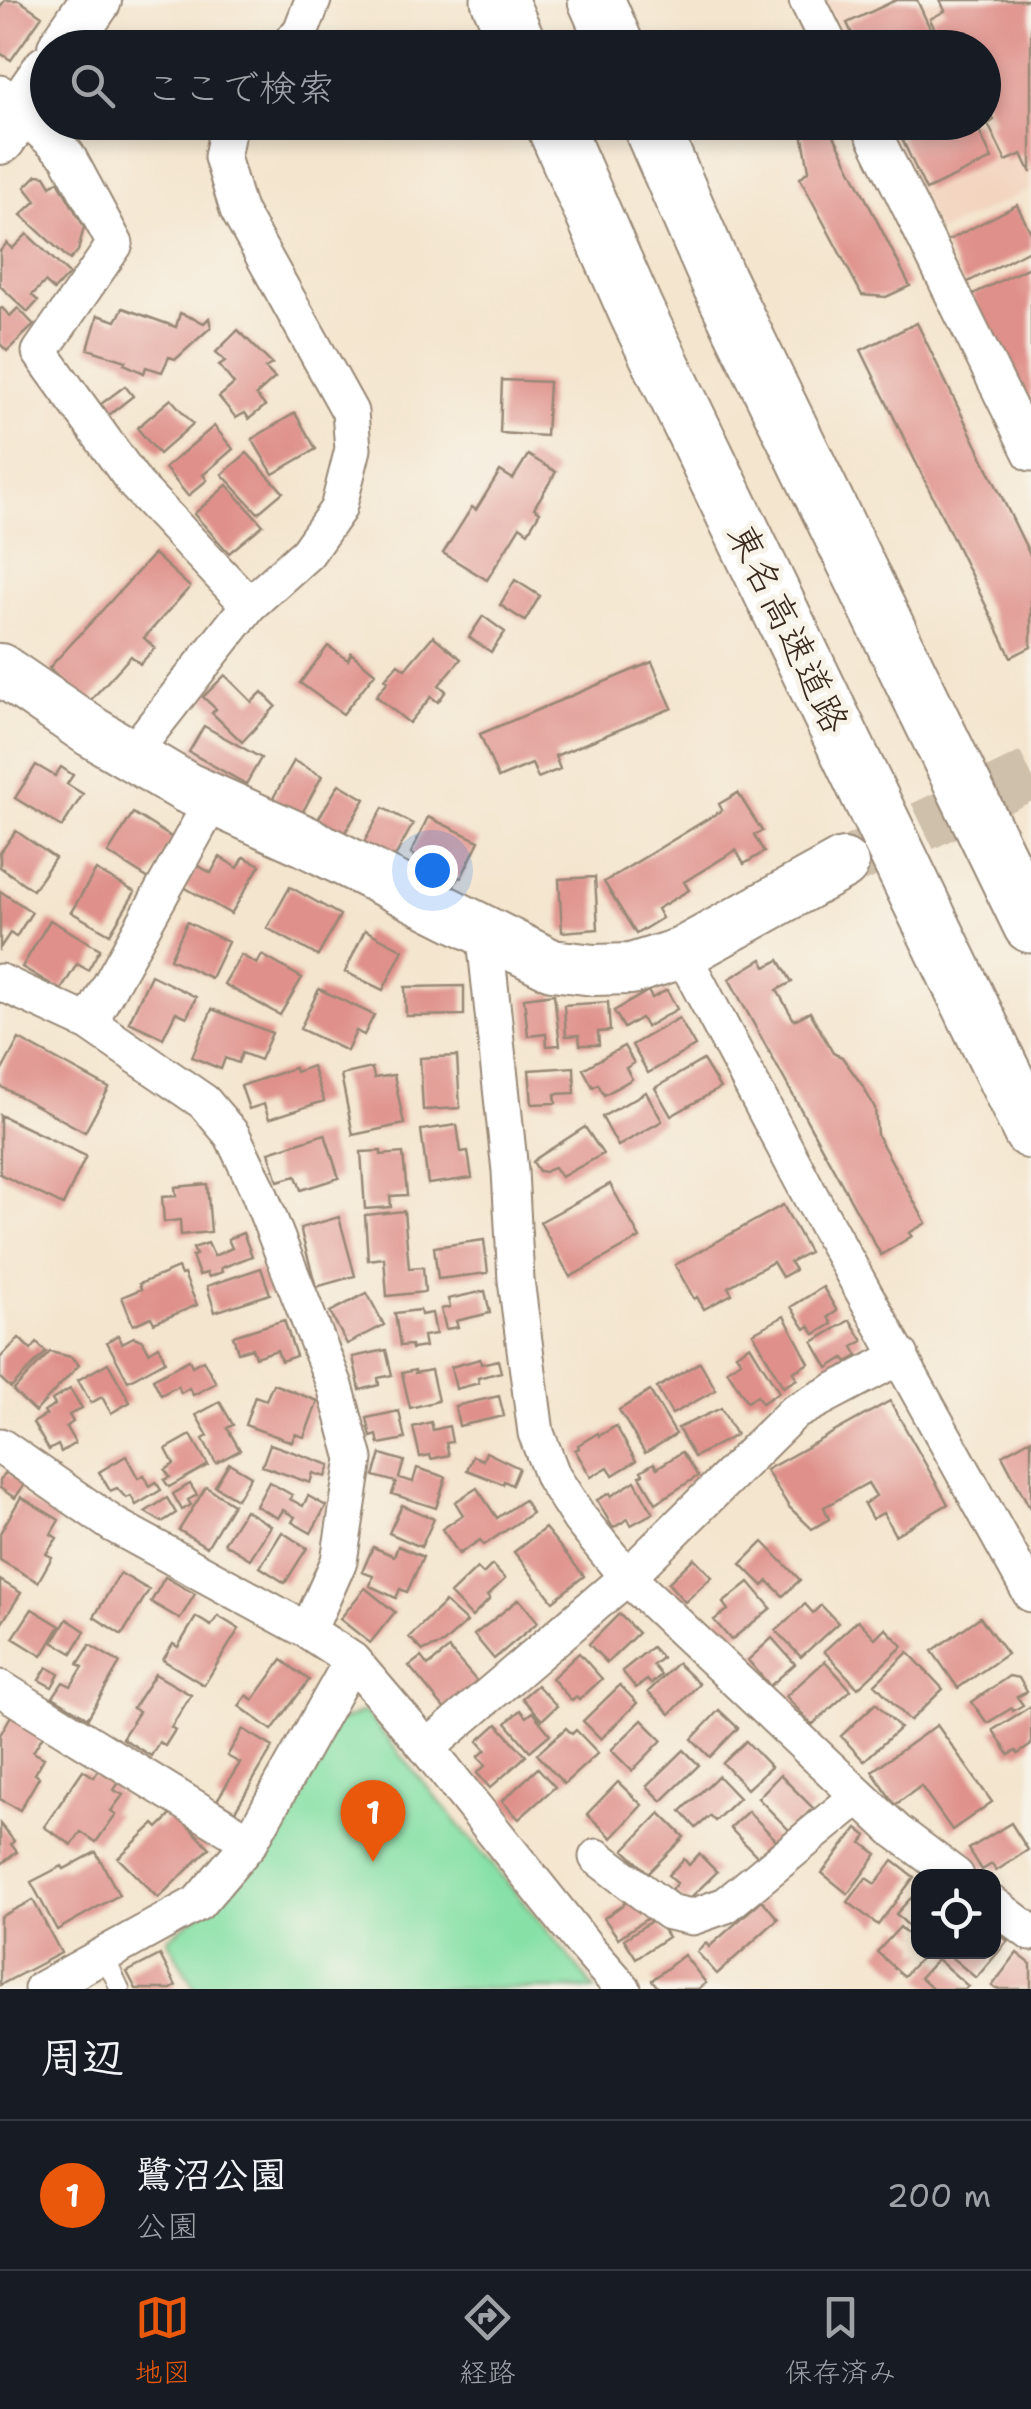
<!DOCTYPE html>
<html lang="ja">
<meta charset="utf-8">
<style>
:root{--surface:#171b24;--page:#242831;--text:#f1f3f6;--muted:#9ea1a6;--line:#363941;--accent:#ea580c}
body{margin:0;font-family:"Shantell Sans","Klee One",sans-serif;background:var(--page);color:var(--text)}
.controls{position:absolute;right:30px;bottom:30px;display:grid;overflow:hidden;border-radius:20px;box-shadow:0 5px 15px #0003}
.controls button{width:90px;height:90px;display:grid;place-items:center;padding:0;border:0;border-bottom:2px solid var(--line);background:var(--surface);color:var(--text);font:50px sans-serif}
.you{position:absolute;left:432px;top:870px;width:35px;height:35px;margin:-25px;border:8px solid #fff;border-radius:50%;background:#1a73e8;box-shadow:0 0 0 15px #1a73e833}
.badge{display:grid;place-items:center;width:65px;height:65px;border-radius:50%;background:var(--accent);color:#fff;font-size:32px;font-weight:700}
.pin{position:absolute;translate:-50% -82px;filter:drop-shadow(0 2px 5px #0008)}
.pin::after{content:'';position:absolute;top:52px;width:35px;height:30px;background:inherit;clip-path:polygon(0 0,100% 0,50% 100%)}
.list{margin:0;padding:0;list-style:none}
h2{display:flex;justify-content:space-between;align-items:center;height:130px;margin:0;padding:0 40px;font-size:42px}
h2 small{font-size:32px;font-weight:400;color:var(--muted)}
.list li{display:grid;grid-template-columns:65px 1fr auto;gap:30px;align-items:center;box-sizing:border-box;height:150px;padding:0 40px;border-top:2px solid var(--line)}
.list b{display:block;font-size:38px;white-space:nowrap}
.list p{margin:0;font-size:32px;white-space:nowrap;color:var(--muted)}
.list em{font-size:32px;font-style:normal;color:var(--muted)}
.icon{flex:none;width:55px;height:55px;fill:none;stroke:currentColor;stroke-width:2;stroke-linecap:round;stroke-linejoin:round}
.map{position:relative;flex:none;width:1031px;height:1989px;overflow:hidden}
.search{position:absolute;background:var(--surface);box-shadow:0 5px 15px #0003;left:30px;right:30px;top:30px;height:110px;display:flex;align-items:center;gap:25px;box-sizing:border-box;padding:0 35px;border-radius:55px;color:var(--muted);font-size:38px}
.sheet{height:280px;background:var(--surface)}
nav{display:flex;justify-content:space-around;align-items:center;box-sizing:border-box;height:140px;border-top:2px solid var(--line);background:var(--surface);font-size:28px;color:var(--muted)}
nav a{display:grid;justify-items:center;gap:5px}
nav .on{color:var(--accent)}
.map>svg:first-child{display:block}
.built{fill:#f3d4bf}
.green{fill:#87e1a7;stroke:#618662;stroke-width:2.5}
.building{fill:#df908a}
.lines{fill:none;stroke-linecap:round;stroke-linejoin:round}
.secondary-tunnel{stroke:#cfc0ab;stroke-width:50;stroke-dasharray:50 25;stroke-linecap:butt}
.lane-casing{stroke:#988876;stroke-width:21}
.street-casing{stroke:#988876;stroke-width:39}
.secondary-casing{stroke:#988876;stroke-width:54}
.highway-casing{stroke:#988876;stroke-width:59}
.lane{stroke:#fff;stroke-width:18}
.street{stroke:#fff;stroke-width:35}
.secondary{stroke:#fff;stroke-width:50}
.highway{stroke:#fff;stroke-width:55}
.labels{text-anchor:middle;dominant-baseline:central;stroke-width:10;stroke-linejoin:round;paint-order:stroke}
.street-label{font-size:38px;fill:#3b2a1e;stroke:#f7f3e8}
</style>
<div class="map">
<svg width="1031" height="1989" viewBox="0 0 1031 1989">
<rect width="100%" height="100%" fill="#f7f3e8"/>
<filter id="ink" filterUnits="userSpaceOnUse"><feTurbulence type="fractalNoise" baseFrequency=".01" numOctaves="2"/><feDisplacementMap in="SourceGraphic" scale="20" xChannelSelector="R" yChannelSelector="G"/><feConvolveMatrix kernelMatrix="1 2 1 2 8 2 1 2 1" color-interpolation-filters="sRGB"/></filter>
<filter id="wash" filterUnits="userSpaceOnUse"><feTurbulence type="fractalNoise" baseFrequency=".0048" numOctaves="4" result="noise"/><feDisplacementMap in="SourceGraphic" scale="40" xChannelSelector="R" yChannelSelector="G"/><feGaussianBlur stdDeviation="2.25" result="paint"/><feColorMatrix in="noise" values="0 0 0 0 0 0 0 0 0 0 0 0 0 0 0 0 0 1.4 0 .05"/><feComposite in="paint" operator="in"/></filter>
<g filter="url(#wash)">
<rect width="100%" height="100%" fill="#f4e5ce"/>
<!-- built -->
<path class="built" d="M824 0H1031V196L1027 191 938 232 884 123 984 122V48L847 47Z"/>
<!-- green -->
<path class="green" d="M364 1711 565 1952 595 1989H195L167 1939 234 1887 278 1837 336 1723Z"/>
<g id="blocks">
<!-- building -->
<path class="building" d="M5 0H19L42 16 11 60 0 53V7Z
M896 0H917L939 48H859L847 23Z
M940 0H1031V173L1022 154 1006 161 988 124 994 120 987 105 984 106V48H944L930 19 945 11Z
M800 122H827L910 286 886 297 862 295 800 178 809 170Z
M894 122H975L992 159 926 190Z
M37 175 45 176 51 186 58 181 84 227 78 251 70 260 21 215 36 201 25 187Z
M1017 205 1031 233V249L964 284 943 243Z
M27 234 69 274 54 290 45 282 32 295 38 301 28 312 0 286V251L7 243 12 249Z
M1031 266V420L971 295Z
M2 308 10 316 18 308 34 325 7 351 0 344V309Z
M123 308 176 327 180 313 204 323 209 318 211 327 176 359 169 357 162 372 146 367 144 373 124 364 126 361 88 349 98 315 116 321Z
M917 323 1031 557V647L1011 657 861 350Z
M238 330 272 364 265 368 275 378 256 395 265 406 249 419 245 413 236 418 219 397 234 384 219 365 225 361 216 352Z
M502 380 549 382 546 436 500 433Z
M125 386 133 396 109 415 101 404Z
M171 399 193 424 159 454 137 428Z
M295 413 316 449 273 474 252 439Z
M214 426 233 449 203 475 207 480 188 496 165 468Z
M247 453 283 492 258 513 222 474Z
M528 455 556 472 534 508 540 512 528 532 520 526 487 580 443 553 472 507 476 510 500 471 513 479Z
M227 485 263 525 229 553 194 514Z
M154 554 190 587 144 638 155 648 140 664 131 656 88 703 49 668Z
M515 580 540 596 525 621 500 605Z
M483 616 505 632 491 652 469 637Z
M433 636 461 659 439 685 446 691 438 702 431 697 409 723 376 696 388 681 385 679 398 664 405 669Z
M328 646 348 660 351 653 375 673 343 714 300 683Z
M652 662 672 708 555 756 560 769 538 778 532 764 498 778 480 734Z
M225 675 252 702 262 692 276 706 242 742 212 713 216 709 203 697Z
M204 726 261 758 246 784 189 752Z
M294 761 322 776 301 815 272 800Z
M36 765 55 776 61 767 73 775 67 784 83 794 62 827 15 798Z
M339 784 365 799 343 836 317 821Z
M738 793 762 831 754 835 764 852 744 864 736 850 684 882 689 890 657 909 662 918 636 934 604 882 722 810 719 804Z
M383 808 413 824 393 860 363 844Z
M133 813 174 839 149 879 108 853Z
M428 817 479 841 461 878 458 877 454 886 437 878 439 873 413 861 415 856 411 853Z
M16 831 55 858 33 890 0 867V853Z
M220 857 238 868 244 857 260 865 231 914 184 887 197 865 211 873Z
M96 870 135 892 110 934 71 912Z
M595 877 598 929 562 932 559 879Z
M290 887 340 915 318 956 267 928Z
M0 891 32 912 16 937 10 933 0 948Z
M50 920 100 949 88 970 77 964 61 990 22 967Z
M187 922 228 942 211 978 170 959Z
M365 930 403 950 383 990 345 972Z
M241 955 257 964 262 955 302 978 280 1015 224 984Z
M762 959 766 967 779 960 792 982 777 990 794 1020 810 1012 833 1053 842 1057 862 1085 875 1108 877 1135 926 1223 909 1233 912 1236 881 1255 729 979Z
M151 975 196 997 187 1017 176 1012 163 1038 129 1022Z
M464 986V1015L406 1016 405 987Z
M319 989 374 1015 364 1035 356 1031 347 1051 300 1029Z
M667 990 677 1009 646 1027 641 1018 624 1028 614 1011 648 991 652 998Z
M554 994 560 1045 547 1046 546 1034 528 1036 524 998Z
M608 1002 610 1031 598 1032 599 1045H580L579 1035 566 1036 564 1005Z
M212 1009 272 1033 260 1060 242 1053 238 1063 225 1058 221 1069 192 1057Z
M679 1018 695 1046 648 1073 632 1045Z
M19 1039 109 1088 85 1132 0 1086V1074Z
M624 1046 634 1063 626 1068 632 1079 604 1095 598 1084 593 1087 583 1069Z
M457 1056 460 1108 423 1110 420 1058Z
M703 1060 720 1088 671 1116 655 1088Z
M312 1066 324 1101 269 1119 264 1104 249 1109 241 1086 294 1068 296 1072Z
M574 1067 575 1093 555 1094 556 1103 532 1104 529 1070Z
M372 1068 374 1078 394 1075 404 1124 353 1135 341 1075Z
M646 1092 662 1121 618 1146 602 1117Z
M0 1115 86 1156 63 1205 0 1174Z
M457 1125 461 1152 468 1151 472 1178 428 1184 421 1130Z
M585 1127 603 1154 561 1177 554 1167 545 1172 539 1171 533 1162 537 1158Z
M325 1134 339 1178 301 1190 296 1176 278 1181 269 1152Z
M381 1151V1155L403 1153 407 1195 390 1196 391 1207 365 1209 361 1152Z
M207 1184 211 1232 181 1235 180 1220 164 1222 162 1197 176 1196 175 1187Z
M610 1184 640 1238 570 1277 540 1222Z
M783 1205 809 1252 790 1262 795 1270 782 1277 773 1262 728 1287 732 1294 704 1309 697 1297 694 1299 675 1265Z
M404 1211 409 1268 423 1267 425 1292 387 1296 384 1258 368 1260 365 1215Z
M339 1217 355 1276 316 1287 300 1228Z
M243 1233 252 1256 221 1268 222 1272 209 1277 207 1273 199 1275 192 1256 196 1255 193 1248 208 1243 214 1256 232 1248 228 1239Z
M484 1240 488 1273 438 1279 434 1247Z
M178 1268 181 1275 184 1274 197 1305 154 1323 151 1317 133 1325 122 1297 141 1289 139 1284Z
M261 1268 270 1294 215 1312 207 1286Z
M823 1287 837 1311 828 1317 832 1324 815 1334 809 1326 805 1329 791 1307Z
M485 1291 490 1313 456 1321 458 1327 446 1329 441 1309 450 1307 448 1299Z
M367 1293 384 1325 347 1344 330 1312Z
M420 1310 421 1315 432 1313 436 1334 423 1336 425 1347 412 1349 411 1345 400 1346 395 1313Z
M784 1316 809 1363 793 1372 797 1379 783 1387 753 1333Z
M284 1320 296 1356 281 1361 277 1350 255 1357 252 1348 238 1352 233 1336Z
M850 1320 863 1341 853 1347 858 1356 847 1362 844 1358 828 1368 813 1342Z
M118 1335 122 1343 134 1337 143 1341 149 1352 159 1346 165 1361 128 1381 107 1342Z
M19 1338 31 1350 37 1343 46 1352 11 1388 0 1378V1358Z
M750 1345 779 1392 762 1403 757 1396 747 1402 727 1370 741 1361 736 1354Z
M386 1350 392 1375 378 1378 379 1385 360 1390 353 1357Z
M50 1352 71 1357 79 1365 35 1412 13 1391Z
M480 1359 481 1364 498 1360 501 1372 478 1378 479 1383 456 1389 451 1367Z
M189 1360 192 1366 203 1360 216 1383 193 1395 189 1388 181 1393 178 1386 161 1395 153 1379Z
M700 1362 716 1390 672 1414 657 1388Z
M108 1363 130 1402 111 1413 102 1397 91 1403 78 1380Z
M415 1370V1373L431 1370 438 1401 410 1408 402 1373Z
M273 1384 318 1401 304 1437 295 1434 292 1442 245 1425 255 1396 266 1400Z
M70 1389 82 1408 69 1415 73 1422 66 1427 75 1443 61 1452 58 1445 49 1450 33 1423 46 1415 44 1412 55 1405 52 1400Z
M650 1391 676 1434 645 1453 619 1410Z
M499 1396 504 1416 459 1426 455 1406Z
M890 1401 948 1504 895 1535 883 1513 872 1519 864 1504 876 1496 868 1483 824 1507 829 1519 812 1529 789 1507 766 1470Z
M220 1402 233 1425 227 1428 240 1450 216 1463 203 1439 208 1436 196 1415Z
M721 1408 736 1435 694 1457 678 1428Z
M399 1411 405 1439 379 1444 377 1435 371 1437 367 1418Z
M431 1422 433 1430 449 1426 452 1442 446 1443 449 1455 431 1459 430 1455 420 1457 413 1427Z
M616 1426 636 1461 613 1475 608 1467 591 1477 575 1450 579 1448 578 1445 598 1433 599 1436Z
M191 1435 208 1465 169 1487 164 1480 170 1477 165 1470 174 1464 166 1449Z
M1031 1439V1510L1002 1455Z
M270 1444 330 1465 326 1477 313 1473 310 1483 262 1466Z
M486 1452 519 1468 512 1485 504 1481 503 1484 467 1470 473 1456 483 1460Z
M682 1452 698 1476 656 1503 640 1476 643 1474 641 1471 654 1463 657 1468Z
M381 1454 404 1461 399 1478 413 1482 417 1468 446 1477 436 1508 392 1494 396 1482 374 1476Z
M126 1456 138 1478 144 1475 150 1486 156 1482 161 1490 136 1505 131 1496 126 1498 117 1488 110 1491 99 1472Z
M229 1463 251 1476 237 1499 215 1486Z
M5 1472 24 1485 15 1498 0 1488V1481Z
M635 1481 653 1513 631 1525 628 1519 613 1528 597 1500 610 1493 611 1496Z
M269 1482 292 1495 290 1499 303 1506 308 1496 326 1506 311 1533 292 1522 295 1517 283 1510 278 1518 256 1506Z
M190 1484 197 1495 188 1500 191 1505 182 1510 173 1494Z
M206 1487 233 1504 207 1547 179 1530Z
M477 1488 497 1518 524 1500 532 1513 484 1545 480 1540 459 1554 442 1529 463 1515 455 1502Z
M21 1497 59 1520 51 1534 57 1538 46 1554 52 1557 38 1582 0 1560V1533Z
M167 1498 176 1513 162 1522 145 1512Z
M402 1505 434 1519 421 1547 389 1533Z
M245 1510 271 1526 250 1559 224 1543Z
M545 1528 584 1576 553 1601 514 1552Z
M282 1532 307 1548 285 1583 260 1567Z
M763 1542 800 1580 783 1596 768 1581 763 1586 741 1564Z
M398 1546 423 1557 407 1592 400 1589 396 1598 370 1586 373 1576 362 1572 373 1547 394 1556Z
M694 1558 712 1577 685 1602 668 1583Z
M492 1565 505 1579 487 1596 490 1599 472 1617 450 1594 477 1568 483 1574Z
M120 1573 149 1590 122 1635 94 1617Z
M165 1577 195 1594 180 1619 151 1602Z
M0 1580 21 1593 0 1626Z
M749 1582 771 1608 731 1640 714 1620 728 1610 723 1603Z
M365 1588 395 1612 370 1643 340 1619Z
M519 1599 538 1622 494 1659 474 1635Z
M445 1602 467 1622 443 1644 423 1651 409 1637Z
M805 1604 813 1613 821 1605 838 1623 801 1657 776 1631Z
M32 1609 60 1626 42 1656 13 1638Z
M619 1614 638 1633 607 1663 589 1644Z
M218 1616 239 1629 204 1685 163 1660 173 1644 178 1647 196 1617 211 1626Z
M980 1617 1007 1654 958 1688 932 1651Z
M67 1619 85 1631 72 1653 53 1642Z
M858 1620 875 1638 885 1628 903 1646 858 1688 824 1651Z
M772 1638 795 1664 770 1686 748 1660Z
M90 1645 120 1663 88 1718 53 1697 63 1682 71 1686 83 1667 78 1664Z
M652 1647 662 1658 653 1665 661 1675 651 1684 647 1680 636 1688 622 1671Z
M449 1649 480 1685 447 1712 409 1666 421 1657 428 1666Z
M908 1652 943 1689 910 1721 875 1684Z
M579 1653 602 1679 579 1700 576 1697 572 1701 552 1678Z
M282 1660 309 1680 272 1730 239 1706 247 1695 253 1700Z
M825 1661 851 1690 812 1725 786 1696Z
M677 1663 699 1684 670 1714 648 1692Z
M47 1667 59 1674 52 1687 39 1680Z
M155 1674 191 1695 171 1727 175 1730 165 1746 159 1742 151 1756 122 1738 139 1712 133 1708Z
M1009 1676 1019 1678 1027 1692 1017 1697 1023 1705 1013 1711 1012 1708 987 1723 972 1702Z
M537 1685 557 1706 542 1720 522 1698Z
M620 1685 637 1703 601 1739 583 1721Z
M876 1703 900 1728 864 1761 841 1736Z
M1031 1706V1745L1018 1754 1016 1751 1009 1755 993 1730Z
M520 1710 526 1717 532 1712 550 1734 530 1751 506 1723Z
M719 1710 738 1728 710 1757 692 1739Z
M12 1714 44 1734 33 1752 44 1758 35 1774 39 1777 20 1810 0 1799V1735Z
M642 1720 662 1740 632 1771 611 1750Z
M497 1724 526 1756 490 1788 477 1773 486 1765 478 1757 486 1750 478 1741Z
M937 1725 992 1802 952 1830 921 1786 895 1805 872 1771Z
M566 1728 572 1734 576 1730 598 1753 564 1784 537 1754Z
M243 1729 273 1747 235 1811 217 1800 240 1763 227 1756Z
M746 1741 771 1767 747 1789 723 1763Z
M684 1750 699 1765 662 1801 647 1786Z
M102 1765 122 1778 114 1790 123 1795 111 1811 116 1814 96 1842 81 1832 72 1845 44 1827 83 1770 94 1777Z
M538 1768 555 1787 519 1819 502 1801Z
M780 1775 813 1808 790 1831 758 1798Z
M718 1776 739 1798 715 1821 710 1816 696 1828 681 1811Z
M618 1782 642 1805 612 1838 587 1814Z
M748 1811 778 1842 760 1859 730 1828Z
M174 1812 210 1848 158 1898 118 1858 154 1824 158 1828Z
M660 1813 684 1837 648 1873 624 1850Z
M1011 1823 1028 1850 996 1871 992 1864 982 1870 969 1849Z
M0 1824 14 1841 11 1844 17 1852 0 1865Z
M857 1828 867 1836 862 1843 877 1854 848 1894 822 1873Z
M96 1852 119 1895 57 1930 31 1882 62 1866 64 1869Z
M699 1854 717 1872 685 1903 671 1890 677 1883 668 1875 684 1859 689 1865Z
M893 1861 914 1877 878 1925 848 1902 866 1878 875 1884Z
M634 1897 648 1918 618 1938 604 1918Z
M911 1898 918 1905V1935L896 1914Z
M33 1900 61 1953 0 1985V1917Z
M762 1900 778 1919 717 1974 697 1952 706 1943 709 1947Z
M656 1918 668 1937 636 1958 624 1939Z
M900 1927 918 1944V1952H926L904 1976 877 1952Z
M995 1930 1008 1941 976 1978 945 1952H994Z
M1017 1953 1031 1964V1989H996L992 1986Z
M160 1955 176 1986 171 1989H136L127 1972Z
M684 1955 706 1983 698 1989H659L652 1980Z
M937 1959 968 1986 965 1989H933L920 1978Z"/>
</g>
</g>
<g filter="url(#ink)">
<use href="#blocks" fill-opacity="0" stroke="#988876" stroke-width="2.5"/>
<g class="lines">
<!-- secondary-tunnel -->
<path class="secondary-tunnel" d="M855 859 1031 774"/>
<!-- lane casing -->
<g class="lane-casing">
<path id="lane" d="M104 1955 120 1989"/>
</g>
<!-- street casing -->
<g class="street-casing">
<path id="street" d="M807 0 831 48
M286 48 301 31 313 0
M0 93 67 155 115 244 40 352 136 485 249 605 131 755
M229 122 222 157 238 210 350 412 353 449 338 509 307 553 249 605
M868 122 1031 453
M484 929 510 1171 516 1280 536 1433 553 1477 580 1519 627 1577 896 1831 956 1876
M682 953 812 1199 1031 1594
M0 982 89 1023 204 1102 232 1135 256 1185 335 1386 355 1459 339 1561 308 1631
M89 1023 213 800
M0 1446 114 1525 308 1631 352 1660 427 1748 586 1947 623 1989
M0 1688 250 1842
M427 1748 627 1577 793 1413 901 1356
M597 1857 669 1912 692 1917 726 1905 859 1796
M994 1905 1031 1933
M42 1989 198 1903 250 1842 352 1660"/>
</g>
<!-- secondary casing -->
<g class="secondary-casing">
<path id="secondary" d="M63 48 96 0
M0 139 48 70
M0 669 92 732 187 788 305 841 552 965 594 970 631 969 682 953 843 864"/>
</g>
<!-- highway casing -->
<g class="highway-casing">
<path id="highway" d="M499 0 520 48
M596 0 617 48
M553 122 636 311 1031 1131
M649 122 718 280 1031 925"/>
</g>
<!-- lane -->
<use href="#lane" class="lane"/>
<!-- street -->
<use href="#street" class="street"/>
<!-- secondary -->
<use href="#secondary" class="secondary"/>
<!-- highway -->
<use href="#highway" class="highway"/>
</g>
</g>
<g class="labels">
<!-- street labels -->
<g class="street-label">
<text transform="translate(789 628) rotate(64)">東名高速道路</text>
</g>
</g>
</svg>
<div class="controls">
<button><svg class="icon" aria-label="locate" viewBox="0 0 24 24"><circle cx="12" cy="12" r="6"/><path d="M12 2v4M12 18v4M2 12h4M18 12h4"/></svg></button>
</div>
<div class="you"></div>
<div class="pin badge" style="left:373px;top:1862px">1</div>
<div class="search"><svg class="icon" aria-label="search" viewBox="0 0 24 24"><circle cx="10" cy="10" r="6"/><path d="M15 15l6 6"/></svg>ここで検索</div>
</div>
<section class="sheet">
<h2>周辺<small></small></h2>
<ul class="list">
<li><span class="badge">1</span><div><b>鷺沼公園</b><p>公園</p></div><em>200 m</em></li>
</ul>
</section>
<nav>
<a class="on"><svg class="icon" aria-label="map" viewBox="0 0 24 24"><path d="M3 6l6-2 6 2 6-2v14l-6 2-6-2-6 2zM9 4v14M15 6v14"/></svg>地図</a>
<a><svg class="icon" aria-label="directions" viewBox="0 0 24 24"><path d="M12 3l9 9-9 9-9-9zM9 14v-3h6M13 9l2 2-2 2"/></svg>経路</a>
<a><svg class="icon" aria-label="saved" viewBox="0 0 24 24"><path d="M7 4h10v16l-5-4-5 4z"/></svg>保存済み</a>
</nav>
